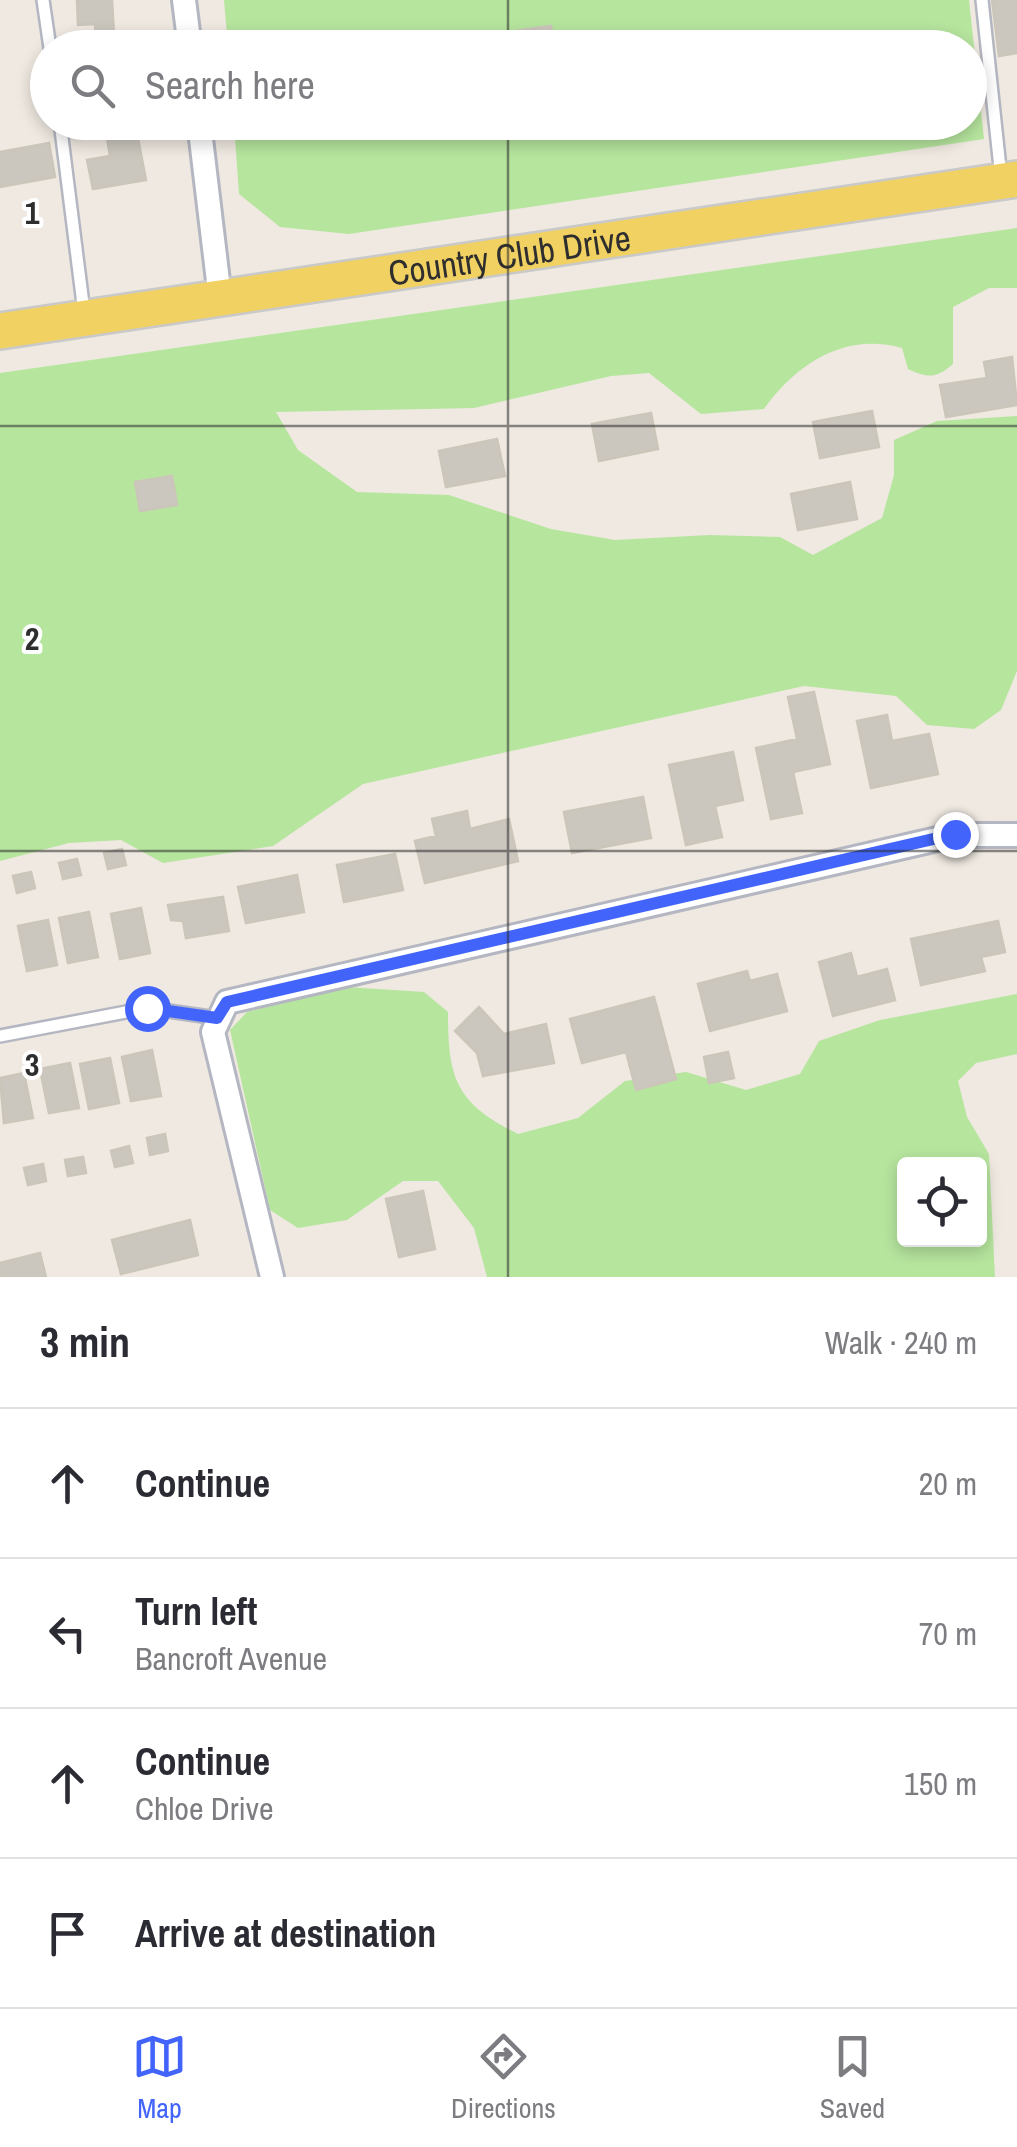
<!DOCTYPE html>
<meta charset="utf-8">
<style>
:root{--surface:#fff;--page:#f2f2f3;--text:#2b2b33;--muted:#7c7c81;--line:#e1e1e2;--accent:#4264fb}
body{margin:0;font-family:"Archivo Narrow",sans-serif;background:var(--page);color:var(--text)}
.controls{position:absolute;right:30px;bottom:30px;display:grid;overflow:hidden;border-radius:10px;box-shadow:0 5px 15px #0003}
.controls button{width:90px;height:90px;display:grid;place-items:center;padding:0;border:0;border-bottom:2px solid var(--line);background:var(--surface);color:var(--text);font:50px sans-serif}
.stop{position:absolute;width:30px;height:30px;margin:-22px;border:8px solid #4264fb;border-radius:50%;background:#fff}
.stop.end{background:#4264fb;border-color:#fff;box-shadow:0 2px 10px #0008}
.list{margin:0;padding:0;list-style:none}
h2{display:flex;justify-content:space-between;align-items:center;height:130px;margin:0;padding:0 40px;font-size:42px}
h2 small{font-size:32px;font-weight:400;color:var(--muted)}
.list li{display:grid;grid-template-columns:65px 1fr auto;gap:30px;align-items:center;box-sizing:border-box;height:150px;padding:0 40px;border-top:2px solid var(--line)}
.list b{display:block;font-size:38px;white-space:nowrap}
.list p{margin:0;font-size:32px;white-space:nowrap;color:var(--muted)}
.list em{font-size:32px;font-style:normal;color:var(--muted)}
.icon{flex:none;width:55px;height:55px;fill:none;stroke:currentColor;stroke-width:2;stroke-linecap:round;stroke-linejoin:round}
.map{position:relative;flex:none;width:1017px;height:1277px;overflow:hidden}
.search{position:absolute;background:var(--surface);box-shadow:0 5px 15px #0003;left:30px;right:30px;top:30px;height:110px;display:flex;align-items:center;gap:25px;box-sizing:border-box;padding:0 35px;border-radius:55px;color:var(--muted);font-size:38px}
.sheet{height:730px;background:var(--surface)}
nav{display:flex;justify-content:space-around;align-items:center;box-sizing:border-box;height:140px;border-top:2px solid var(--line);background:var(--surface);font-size:28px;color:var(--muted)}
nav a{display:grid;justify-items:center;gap:5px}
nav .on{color:var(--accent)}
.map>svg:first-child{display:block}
.green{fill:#b6e59e;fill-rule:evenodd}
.building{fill:#cbc7bf;stroke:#cbc5ba;stroke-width:2.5}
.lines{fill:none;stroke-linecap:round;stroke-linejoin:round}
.service-casing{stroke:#b4b7c1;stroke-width:16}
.minor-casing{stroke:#b4b7c1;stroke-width:28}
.primary-casing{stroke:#c9c9c9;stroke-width:40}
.service{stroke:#fff;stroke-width:11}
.minor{stroke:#fff;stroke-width:22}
.primary{stroke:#f2d163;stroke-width:35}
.route{stroke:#4264fb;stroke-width:12}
.grid{fill:none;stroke:#2e2e2e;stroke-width:2.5;stroke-opacity:0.55}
.labels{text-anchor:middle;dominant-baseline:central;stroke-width:8;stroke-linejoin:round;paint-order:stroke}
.street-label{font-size:35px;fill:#2e2e2e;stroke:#fff}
.grid-label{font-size:32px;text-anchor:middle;font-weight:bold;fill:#2e2e2e;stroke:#fff;stroke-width:8;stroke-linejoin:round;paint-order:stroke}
</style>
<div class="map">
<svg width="1017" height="1277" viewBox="0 0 1017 1277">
<rect width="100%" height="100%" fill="#efe9e1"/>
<!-- green -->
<path class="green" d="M224 0H969L984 139 349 234 280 227 239 194 234 123 970 122V48L228 47Z
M1017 228V288H989L953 307V364C936 379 927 378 908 369L902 348C845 332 796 364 764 409L701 414 649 373 611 376 474 408 276 412 298 450 357 492 449 495 551 529 615 540 710 535 780 537 813 555 882 518 894 475V440L937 421 1017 416V671L1001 710 974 729 927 725 896 696 804 686 363 784 273 846 163 863 121 840 69 843 0 861V373Z
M347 987 424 992 448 1012C448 1079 456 1103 518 1134L578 1118 625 1081 686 1072 746 1090 800 1074 819 1041 880 1020 1017 994V1054L976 1063 958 1081 967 1117 989 1154 995 1277H487L474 1228 438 1181H403L347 1220 298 1228 270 1210 230 1030 247 1012ZM904 1164H980V1240H904Z"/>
<!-- building -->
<path class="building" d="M77 0H112L114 35 96 36 95 24 78 25Z
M992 0H1017V53L999 56Z
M551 26 554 48H489L487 35Z
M425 33V48H397L396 35Z
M137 133 146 180 93 189 87 160 110 156 107 138Z
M49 143 55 177 0 187V152Z
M1012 357 1017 405 946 417 940 385 987 378 984 362Z
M872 411 879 447 820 458 813 422Z
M651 413 658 449 599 461 592 424Z
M497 439 505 476 446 487 439 451Z
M172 476 177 505 140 511 135 482Z
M850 482 857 519 798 530 791 494Z
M814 692 830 764 793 772 802 813 771 819 756 748 797 739 788 697Z
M887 715 892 741 929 734 938 774 871 788 857 721Z
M733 752 743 800 715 806 722 837 686 845 669 765Z
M643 797 651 838 572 853 564 812Z
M467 811 470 829 509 819 518 861 425 883 415 841 436 836 432 819Z
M122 849 126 865 108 869 104 853Z
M395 854 403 890 344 902 337 865Z
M77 859 81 875 63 879 59 863Z
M31 872 35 888 17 893 13 876Z
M297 875 304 912 246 923 238 887Z
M223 897 229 931 186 938 183 921 171 920 168 905Z
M141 908 150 953 120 959 111 914Z
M89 912 98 957 68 963 59 918Z
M48 920 57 965 27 971 18 926Z
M998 921 1005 952 981 957 985 971 921 985 911 939Z
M851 953 857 977 887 969 895 1000 833 1016 819 962Z
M747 971 750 981 777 974 787 1011 710 1031 698 984Z
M654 997 676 1079 636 1090 626 1052 582 1063 570 1019Z
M479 1007 504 1034 546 1024 554 1063 483 1076 477 1053 455 1031Z
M152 1050 161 1096 131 1101 122 1057Z
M728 1052 734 1078 709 1083 704 1057Z
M110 1058 119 1103 89 1109 80 1064Z
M70 1063 79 1108 49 1113 40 1069Z
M24 1073 33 1118 4 1123 0 1078Z
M165 1134 168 1151 150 1155 147 1138Z
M129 1146 133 1163 115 1167 111 1151Z
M83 1157 86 1173 68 1176 65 1160Z
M43 1164 46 1181 28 1185 24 1168Z
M423 1191 435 1249 399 1257 386 1199Z
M190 1220 198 1255 121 1274 112 1240Z
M40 1253 46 1277H0V1263Z"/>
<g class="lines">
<!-- service casing -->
<g class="service-casing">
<path id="service" d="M43 0 50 48
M982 0 1001 177
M60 122 84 312
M0 1036 147 1008 217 1018"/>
</g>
<!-- minor casing -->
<g class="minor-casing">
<path id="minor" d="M184 0 190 48
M199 122 220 298
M272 1277 213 1032 227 1002 955 835H1017"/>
</g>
<!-- primary casing -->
<g class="primary-casing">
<g id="primary">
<path id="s1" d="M0 331 1017 179"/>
</g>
</g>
<!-- service -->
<use href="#service" class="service"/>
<!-- minor -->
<use href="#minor" class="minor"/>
<!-- primary -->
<use href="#primary" class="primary"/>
</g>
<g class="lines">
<!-- route -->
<path class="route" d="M147 1008 217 1018 227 1002 955 834"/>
</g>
<!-- grid -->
<path class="grid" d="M508 0V48M508 122V1277M0 426H1017M0 851H1017"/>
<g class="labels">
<!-- street labels -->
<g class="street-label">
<text stroke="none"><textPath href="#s1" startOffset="515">Country Club Drive</textPath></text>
</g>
</g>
<g class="grid-label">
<text x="32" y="224">1</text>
<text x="32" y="650">2</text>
<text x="32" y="1076">3</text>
</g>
</svg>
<div class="controls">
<button><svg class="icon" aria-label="locate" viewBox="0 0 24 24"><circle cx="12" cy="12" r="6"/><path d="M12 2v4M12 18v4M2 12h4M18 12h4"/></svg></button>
</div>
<div class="stop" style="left:147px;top:1008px"></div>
<div class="stop end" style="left:955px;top:834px"></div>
<div class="search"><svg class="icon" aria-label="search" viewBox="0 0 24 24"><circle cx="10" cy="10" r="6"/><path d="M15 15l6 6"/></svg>Search here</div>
</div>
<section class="sheet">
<h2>3 min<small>Walk · 240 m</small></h2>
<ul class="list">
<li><svg class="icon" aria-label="ahead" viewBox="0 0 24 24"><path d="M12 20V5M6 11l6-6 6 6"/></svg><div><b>Continue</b></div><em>20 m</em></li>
<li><svg class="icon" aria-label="left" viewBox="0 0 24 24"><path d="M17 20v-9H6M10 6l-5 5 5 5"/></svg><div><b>Turn left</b><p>Bancroft Avenue</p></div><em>70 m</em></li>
<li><svg class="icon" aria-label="ahead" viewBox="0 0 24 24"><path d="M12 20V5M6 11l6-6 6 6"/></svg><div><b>Continue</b><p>Chloe Drive</p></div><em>150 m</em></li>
<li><svg class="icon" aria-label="arrive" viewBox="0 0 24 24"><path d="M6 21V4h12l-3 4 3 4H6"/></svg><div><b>Arrive at destination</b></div></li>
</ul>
</section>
<nav>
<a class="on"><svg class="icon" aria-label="map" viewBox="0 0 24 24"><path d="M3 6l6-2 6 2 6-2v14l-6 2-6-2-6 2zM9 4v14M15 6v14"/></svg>Map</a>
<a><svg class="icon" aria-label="directions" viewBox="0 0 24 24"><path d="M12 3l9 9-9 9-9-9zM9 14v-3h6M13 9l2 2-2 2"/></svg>Directions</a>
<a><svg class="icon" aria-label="saved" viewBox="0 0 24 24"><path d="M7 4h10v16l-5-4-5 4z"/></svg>Saved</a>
</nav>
